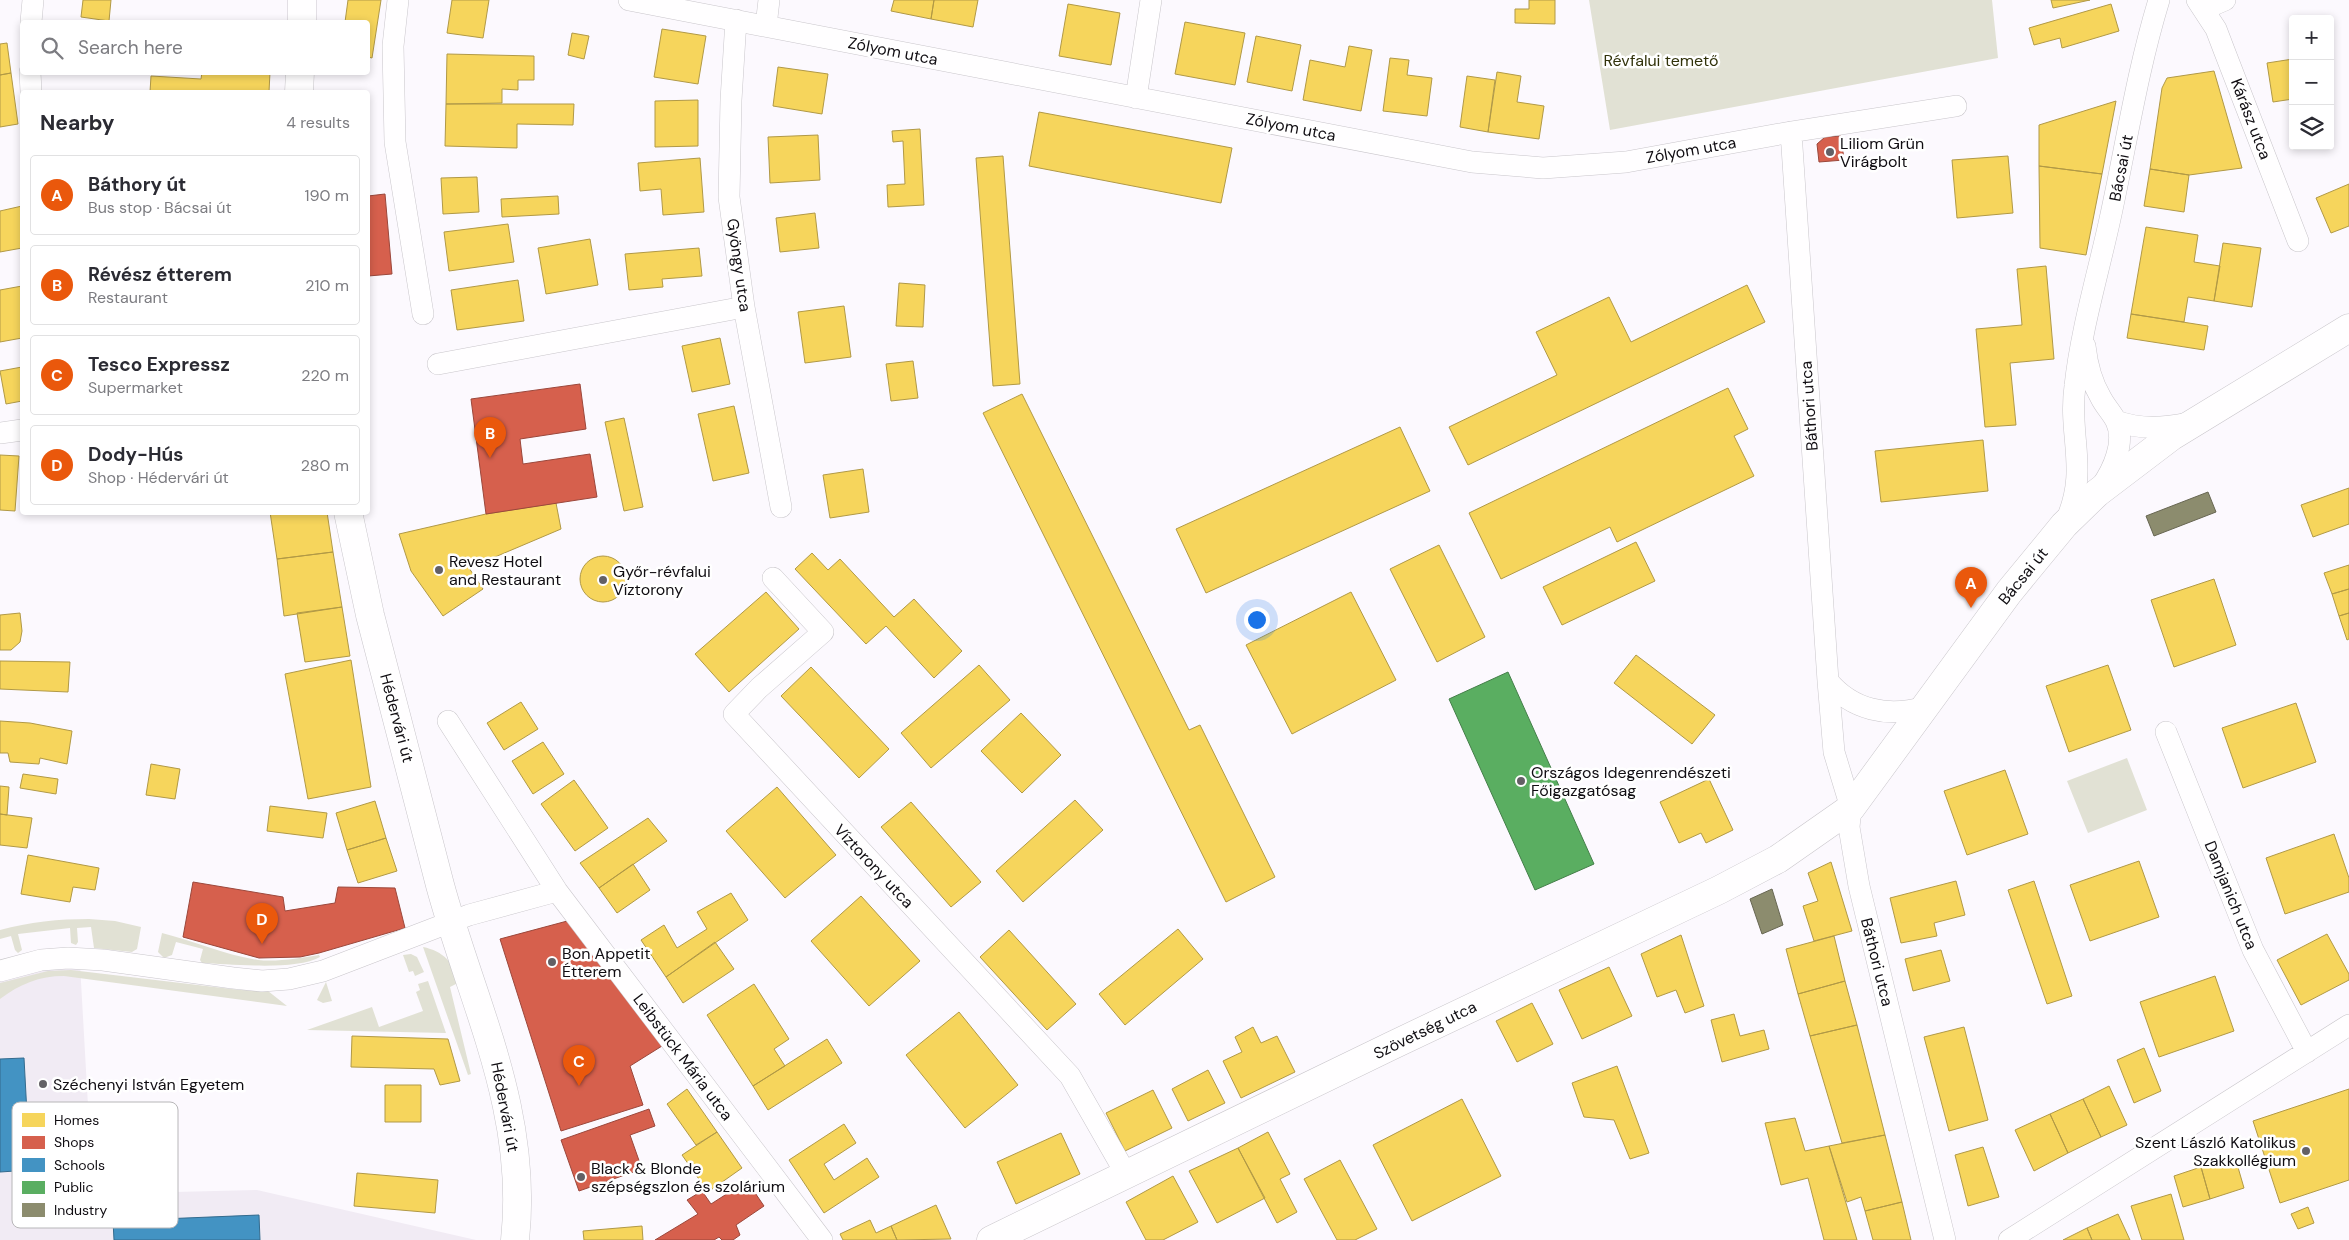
<!DOCTYPE html>
<meta charset="utf-8">
<style>
:root{--surface:#fff;--page:#f7f7f7;--text:#2b2b33;--muted:#7c7c81;--line:#e1e1e2;--accent:#ea580c}
body{margin:0;font-family:"DM Sans",sans-serif;background:var(--page);color:var(--text)}
.controls{position:absolute;right:15px;top:15px;display:grid;overflow:hidden;border-radius:5px;box-shadow:0 2px 8px #0003}
.controls button{width:45px;height:45px;display:grid;place-items:center;padding:0;border:0;border-bottom:1px solid var(--line);background:var(--surface);color:var(--text);font:25px sans-serif}
.you{position:absolute;left:1256px;top:619px;width:18px;height:18px;margin:-12px;border:4px solid #fff;border-radius:50%;background:#1a73e8;box-shadow:0 0 0 8px #1a73e833}
.badge{display:grid;place-items:center;width:32px;height:32px;border-radius:50%;background:var(--accent);color:#fff;font-size:16px;font-weight:700}
.pin{position:absolute;translate:-50% -41px;filter:drop-shadow(0 1px 2px #0008)}
.pin::after{content:'';position:absolute;top:26px;width:18px;height:15px;background:inherit;clip-path:polygon(0 0,100% 0,50% 100%)}
.list{margin:0;padding:0;list-style:none}
h2{display:flex;justify-content:space-between;align-items:center;height:65px;margin:0;padding:0 20px;font-size:21px}
h2 small{font-size:16px;font-weight:400;color:var(--muted)}
.list li{display:grid;grid-template-columns:32px 1fr auto;gap:15px;align-items:center;box-sizing:border-box;height:80px;margin:0 10px 10px;padding:0 10px;border:1px solid var(--line);border-radius:5px}
.list b{display:block;font-size:19px;white-space:nowrap}
.list p{margin:0;font-size:16px;white-space:nowrap;color:var(--muted)}
.list em{font-size:16px;font-style:normal;color:var(--muted)}
.icon{flex:none;width:28px;height:28px;fill:none;stroke:currentColor;stroke-width:2;stroke-linecap:round;stroke-linejoin:round}
.map{position:relative;flex:none;width:2349px;height:1240px;overflow:hidden}
.search{position:absolute;background:var(--surface);box-shadow:0 2px 8px #0003;left:20px;top:20px;width:350px;height:55px;display:flex;align-items:center;gap:12px;box-sizing:border-box;padding:0 18px;border-radius:5px;color:var(--muted);font-size:19px}
.panel{position:absolute;background:var(--surface);box-shadow:0 2px 8px #0003;left:20px;top:90px;width:350px;height:425px;border-radius:5px}
.map>svg:first-child{display:block}
.built{fill:#f1ebf4}
.green{fill:#e1e1d4}
.homes{fill:#f6d55c;stroke:#b19946}
.shops{fill:#d6604d;stroke:#9b473b}
.schools{fill:#4393c3;stroke:#346b8e}
.public{fill:#5aae61;stroke:#447e49}
.industry{fill:#8c8c6e;stroke:#676652}
.lines{fill:none;stroke-linecap:round;stroke-linejoin:round}
.minor-casing{stroke:#c9c6cb;stroke-width:22}
.tertiary-casing{stroke:#c9c6cb;stroke-width:29}
.minor{stroke:#fffeff;stroke-width:21}
.tertiary{stroke:#fffeff;stroke-width:28}
.poi-dot{fill:#636065;stroke:#fff;stroke-width:2}
.labels{text-anchor:middle;dominant-baseline:central;stroke-width:5;stroke-linejoin:round;paint-order:stroke}
.street-label{font-size:16px;fill:#100d12;stroke:#fff}
.park-label{font-size:16px;fill:#31320a;stroke:#fff}
.poi-label{font-size:16px;fill:#100d12;stroke:#fff;text-anchor:start}
.key{fill:#fff;stroke:#b7b6b8;stroke-width:1}
.key-label{font-size:14px;fill:#100d12}
</style>
<div class="map">
<svg width="2349" height="1240" viewBox="0 0 2349 1240">
<rect width="100%" height="100%" fill="#fcf9fe"/>
<!-- built -->
<path class="built" d="M80 964 93 1194 257 1190 476 1240H0V977Z"/>
<!-- green -->
<path class="green" d="M1589 0H1992L1998 58 1610 130Z
M2127 758 2147 810 2088 833 2067 781Z
M89 919 115 921 141 927 137 949 132 952 94 948 91 927 77 928 78 942 76 945 71 943 70 928 18 934 22 950 18 953 15 950 11 936 0 939V930C29 922 59 919 89 919Z
M162 933C194 941 225 955 258 960 278 962 300 958 319 955L320 957C296 971 230 964 202 963L200 960 203 949 176 942 172 955 164 958 158 952Z
M423 947C443 951 455 963 458 983L450 987 471 1074 468 1075Z
M411 954 417 957 424 972 415 976 413 971 409 972 403 955Z
M71 970 240 990 268 991 287 1006 64 976C39 976 20 984 0 999V983L48 971Z
M428 981 446 1033 307 1030 372 1007 379 1027 423 1011 416 992 420 990 418 984Z
M326 982 332 1001 323 1003 317 1000Z"/>
<!-- homes -->
<path class="homes" d="M83 0H111L109 21 81 17Z
M348 0H381L372 58 368 57V22H345Z
M452 0H489L483 38 447 33Z
M894 0H934L931 19 891 11Z
M934 0H978L973 27 931 19Z
M1529 0H1555V24L1515 23V9H1529Z
M2051 0H2090L2053 8Z
M1068 4 1120 13 1111 65 1059 56Z
M2111 4 2119 31 2062 48 2060 38 2034 45 2029 28Z
M1185 22 1245 33 1235 85 1175 74Z
M662 29 706 36 698 84 654 77Z
M572 33 589 36 584 59 568 55Z
M1256 36 1301 45 1292 91 1247 82Z
M7 43 11 73 0 75V44Z
M1349 46 1372 50 1361 111 1303 100 1310 60 1345 67Z
M447 54 534 56V80H518V90L502 89V103L446 104Z
M1390 58 1409 60 1407 75 1432 78 1427 116 1383 111Z
M2293 59V99L2273 102 2267 63Z
M778 67 828 74 822 114 773 106Z
M2214 71 2242 168 2189 175 2150 169 2162 88 2167 78Z
M202 72H270L269 92H150L151 76 201 79Z
M1497 72 1521 76 1517 102 1544 106 1539 139 1488 132Z
M11 73 18 124 0 127V75Z
M1467 76 1495 80 1488 132 1460 127Z
M698 100V146L655 147V101Z
M2116 101 2102 174 2039 166V125Z
M446 104H574L573 125 517 124V148L445 146Z
M1039 112 1232 148 1221 203 1029 166Z
M920 129 924 205 888 207 887 185 905 184 903 141 893 142 892 131Z
M818 135 820 180 770 183 768 137Z
M1003 156 1020 384 993 386 976 158Z
M2008 156 2013 213 1957 218 1952 160Z
M700 158 704 212 663 215 661 189 640 191 638 163Z
M2039 166 2102 174 2086 255 2040 248Z
M2150 169 2189 175 2184 212 2144 206Z
M477 177 479 212 443 214 441 178Z
M2349 184V226L2331 233 2316 198Z
M558 196 559 214 502 217 501 199Z
M22 206V248L0 252V211Z
M815 213 819 248 780 252 776 218Z
M508 224 514 262 449 271 444 232Z
M2146 227 2198 235 2194 262 2220 266 2214 301 2188 297 2184 322 2131 314Z
M590 239 598 285 546 294 538 248Z
M2223 243 2261 248 2252 307 2214 301Z
M699 248 702 276 662 279 663 287 629 290 625 254Z
M2046 266 2054 359 2010 363 2016 425 1985 427 1976 329 2022 325 2017 269Z
M518 280 524 321 457 330 451 290Z
M899 283 925 285 923 327 896 326Z
M1747 285 1765 322 1468 465 1449 427 1557 375 1536 332 1609 297 1631 342Z
M22 286V338L0 342V290Z
M844 306 851 357 805 363 798 312Z
M2131 314 2208 326 2204 350 2127 338Z
M720 338 730 384 692 392 682 346Z
M913 361 918 398 891 401 886 364Z
M22 367V405V401L6 404 0 371Z
M1728 388 1748 429 1734 436 1754 476 1617 542 1610 527 1501 579 1469 513Z
M1022 394 1189 730 1200 725 1275 877 1226 902 983 413Z
M734 406 749 473 713 481 698 414Z
M624 418 643 507 624 511 605 422Z
M1400 427 1430 491 1206 593 1176 529Z
M1983 440 1988 491 1881 502 1875 451Z
M0 455 19 456 15 511 0 510Z
M863 469 869 512 830 518 823 475Z
M2349 488V524L2313 537 2301 505Z
M556 503 561 529 469 568 483 589 443 616 411 571 399 534 486 514Z
M270 512H327L333 552 277 559Z
M1636 542 1655 581 1562 625 1543 587Z
M1439 545 1485 637 1437 662 1390 569Z
M333 552 342 607 284 616 277 559Z
M812 553 828 570 840 559 894 617 914 599 962 651 934 678 886 626 866 644 795 569Z
M580 579a23 23 0 1 1 46 0a23 23 0 1 1-46 0Z
M2349 565V589L2332 594 2324 573Z
M2214 579 2236 645 2174 667 2151 600Z
M2349 589V613L2339 616 2332 594Z
M766 592 799 629 729 692 695 654Z
M1351 592 1396 680 1292 734 1246 645Z
M342 607 350 656 305 662 297 613Z
M20 613 22 631 20 642 11 650H0V615Z
M2349 613V639L2347 640 2339 616Z
M1636 655 1715 715 1692 744 1614 683Z
M351 660 371 787 308 799 285 674Z
M0 661 70 662 68 692 0 689Z
M979 665 1010 700 931 768 901 733Z
M2108 665 2131 730 2069 752 2046 686Z
M811 667 889 749 859 778 781 696Z
M521 702 538 729 504 750 487 723Z
M2296 703 2316 762 2243 788 2222 728Z
M1021 713 1061 755 1022 793 981 751Z
M0 721 30 723 72 731 67 764 40 758 39 764 10 762 8 753H0Z
M543 742 564 774 533 794 512 761Z
M151 764 180 769 175 799 146 795Z
M2005 770 2028 834 1967 855 1944 791Z
M23 774 58 779 56 794 20 788Z
M1709 779 1733 830 1706 843 1701 833 1679 843 1660 802Z
M574 780 608 828 575 851 541 804Z
M0 786 9 787 7 815 0 814Z
M777 787 836 855 785 898 726 831Z
M1075 800 1103 830 1023 902 996 871Z
M375 801 386 838 347 850 336 813Z
M911 802 981 882 951 907 881 827Z
M270 806 327 813 323 838 267 831Z
M0 814 32 818 27 848 0 845Z
M648 818 667 841 599 888 580 863Z
M2334 834 2349 878V892L2285 914 2266 858Z
M386 838 397 871 358 883 347 850Z
M28 855 99 868 95 890 73 887 70 902 21 894Z
M2139 861 2159 917 2090 941 2070 885Z
M1831 862 1852 931 1814 941 1803 906 1818 901 1808 873Z
M633 864 650 890 617 913 599 888Z
M1956 881 1965 915 1934 923 1937 936 1901 943 1890 898Z
M2034 881 2072 996 2047 1004 2008 890Z
M731 893 748 920 666 977 641 940 664 925 677 948 707 929 697 912Z
M861 896 920 961 869 1006 811 941Z
M1178 929 1203 959 1125 1025 1099 994Z
M1009 930 1076 1004 1047 1030 980 957Z
M2327 934 2349 974V980L2301 1005 2277 960Z
M1681 935 1704 1006 1685 1013 1676 990 1657 997 1641 954Z
M1834 936 1845 981 1798 994 1786 949Z
M715 942 734 969 683 1003 666 977Z
M1941 950 1950 981 1913 991 1905 959Z
M1609 967 1632 1016 1582 1039 1559 990Z
M2215 976 2234 1031 2159 1057 2140 1002Z
M1845 981 1857 1025 1810 1036 1798 994Z
M754 984 789 1039 774 1049 785 1066 753 1086 707 1015Z
M1532 1003 1553 1044 1517 1062 1496 1021Z
M959 1012 1018 1085 965 1128 906 1055Z
M1734 1014 1740 1036 1764 1030 1769 1049 1722 1062 1711 1020Z
M1857 1025 1885 1135 1842 1143 1810 1036Z
M1253 1027 1261 1043 1277 1036 1295 1072 1241 1098 1223 1061 1242 1052 1235 1037Z
M1964 1027 1988 1120 1949 1131 1924 1037Z
M352 1036 448 1039 460 1081 440 1085 434 1069 351 1067Z
M827 1039 842 1063 768 1110 753 1086Z
M2144 1048 2161 1091 2134 1103 2117 1060Z
M1617 1066 1649 1153 1630 1159 1614 1120 1584 1117 1572 1083Z
M1208 1070 1225 1103 1188 1121 1172 1089Z
M385 1085H421V1122H385Z
M2109 1086 2127 1125 2101 1137 2083 1099Z
M687 1089 717 1132 696 1145 667 1104Z
M2349 1089V1180L2280 1203 2253 1121Z
M1153 1090 1172 1128 1125 1151 1106 1113Z
M1462 1099 1501 1176 1412 1221 1373 1145Z
M2083 1099 2101 1137 2068 1153 2050 1114Z
M2050 1114 2068 1153 2034 1171 2015 1130Z
M1795 1118 1805 1151 1829 1146 1857 1240H1824L1808 1178 1781 1185 1765 1123Z
M844 1124 856 1143 824 1164 834 1180 867 1158 879 1177 824 1213 789 1160Z
M717 1132 742 1168 708 1192 682 1155Z
M1268 1132 1290 1174 1280 1179 1297 1212 1277 1223 1238 1148Z
M1061 1133 1080 1174 1016 1204 997 1162Z
M1885 1135 1902 1202 1865 1211 1861 1197 1847 1202 1829 1146Z
M1983 1147 1999 1197 1968 1206 1955 1155Z
M1238 1148 1265 1198 1217 1223 1189 1171Z
M2235 1157 2244 1188 2210 1199 2201 1167Z
M1340 1160 1377 1229 1355 1240H1337L1304 1179Z
M2201 1167 2210 1199 2183 1207 2174 1176Z
M357 1173 438 1180 435 1213 354 1206Z
M1173 1176 1198 1222 1163 1240H1146L1126 1202Z
M2171 1194 2184 1240H2142L2131 1206Z
M1902 1202 1911 1240H1873L1865 1211Z
M936 1205 951 1239 897 1240 891 1226Z
M2308 1207 2314 1223 2298 1229 2291 1214Z
M2118 1214 2130 1240H2092L2087 1228Z
M870 1220 876 1233 891 1226 897 1240H843L840 1234Z
M642 1226 643 1240H584L583 1231Z
M2087 1228 2092 1240H2063Z"/>
<!-- shops -->
<path class="shops" d="M1841 136 1844 160 1819 162 1817 144 1825 137Z
M385 194 392 274 368 276V196Z
M580 384 586 429 520 439 523 464 590 454 597 497 486 514 471 399Z
M193 882 283 897 285 911 335 903 338 887 395 888 405 928 319 953 300 957 259 958 183 937Z
M571 920 662 1046 630 1066 643 1105 561 1131 500 939Z
M649 1109 655 1126 630 1135 642 1169 579 1191 561 1140Z
M747 1181 764 1206 736 1225 740 1235 733 1240H722L719 1237 714 1240H655L698 1214 687 1200 702 1191 711 1204Z"/>
<!-- schools -->
<path class="schools" d="M24 1058 30 1170 0 1172V1059Z
M259 1215 260 1240H114L113 1221Z"/>
<!-- public -->
<path class="public" d="M1508 672 1594 864 1535 890 1449 699Z"/>
<!-- industry -->
<path class="industry" d="M2208 492 2216 512 2154 536 2146 516Z
M1772 889 1783 925 1762 934 1750 899Z"/>
<g class="lines">
<!-- minor casing -->
<g class="minor-casing">
<path id="minor" d="M398 0 393 46 395 142 423 314
M629 0 1472 162 1543 168 1626 162 1791 132 1956 106
M2197 0 2216 29 2224 50 2298 241
M2204 9 2225 0
M736 20 731 100 729 197 744 307 781 507
M31 22 33 0
M766 26 769 0
M30 72 31 92
M1136 98 1151 0
M1791 132 1828 681 1834 752 1851 808 1849 827 1859 886 1945 1240
M2085 346C2087 364 2092 383 2101 398 2105 406 2112 413 2116 421 2126 442 2113 470 2101 487
M438 364 744 307
M2116 421C2141 430 2164 428 2189 423
M0 433 22 430
M2066 521C2089 470 2068 436 2075 386 2081 330 2098 274 2110 219 2126 146 2137 72 2159 0
M773 578 823 632 759 688 734 714 1070 1076 1126 1174
M1828 681C1852 710 1888 718 1924 707
M448 721 557 891 822 1240
M2166 732 2253 950 2307 1052
M0 971 41 960 68 958 103 960 233 978 262 981 289 979 323 971 469 915 557 891
M2009 1240 2349 1025"/>
</g>
<!-- tertiary casing -->
<g class="tertiary-casing">
<path id="tertiary" d="M302 22V0
M299 92 300 72
M348 512 370 615 440 885C473 1006 529 1110 515 1240
M991 1240 1391 1046 1719 890 1778 859 1851 808 2009 592 2064 525 2097 493 2172 436 2349 328"/>
</g>
<!-- minor -->
<use href="#minor" class="minor"/>
<!-- tertiary -->
<use href="#tertiary" class="tertiary"/>
</g>
<!-- markers -->
<g class="poi-dot">
<circle cx="1830" cy="152" r="5"/>
<circle cx="439" cy="570" r="5"/>
<circle cx="603" cy="580" r="5"/>
<circle cx="1521" cy="781" r="5"/>
<circle cx="552" cy="962" r="5"/>
<circle cx="43" cy="1084" r="5"/>
<circle cx="2306" cy="1151" r="5"/>
<circle cx="581" cy="1177" r="5"/>
</g>
<g class="labels">
<!-- street labels -->
<g class="street-label">
<text transform="translate(893 51) rotate(11)">Zólyom utca</text>
<text transform="translate(2251 119) rotate(69)">Kárász utca</text>
<text transform="translate(1291 127) rotate(11)">Zólyom utca</text>
<text transform="translate(1691 150) rotate(-10)">Zólyom utca</text>
<text transform="translate(2121 168) rotate(-79)">Bácsai út</text>
<text transform="translate(739 265) rotate(82)">Gyöngy utca</text>
<text transform="translate(1809 406) rotate(-94)">Báthori utca</text>
<text transform="translate(2023 576) rotate(-51)">Bácsai út</text>
<text transform="translate(397 718) rotate(75)">Hédervári út</text>
<text transform="translate(874 866) rotate(47)">Víztorony utca</text>
<text transform="translate(2231 895) rotate(68)">Damjanich utca</text>
<text transform="translate(1877 962) rotate(76)">Báthori utca</text>
<text transform="translate(1425 1030) rotate(-26)">Szövetség utca</text>
<text transform="translate(683 1057) rotate(53)">Leibstück Mária utca</text>
<text transform="translate(505 1107) rotate(79)">Hédervári út</text>
</g>
<!-- park labels -->
<g class="park-label">
<text x="1661" y="60">Révfalui temető</text>
</g>
<!-- poi labels -->
<g class="poi-label">
<text x="1840" y="143">Liliom Grün<tspan x="1840" dy="18">Virágbolt</tspan></text>
<text x="449" y="561">Revesz Hotel<tspan x="449" dy="18">and Restaurant</tspan></text>
<text x="613" y="571">Győr-révfalui<tspan x="613" dy="18">Víztorony</tspan></text>
<text x="1531" y="772">Országos Idegenrendészeti<tspan x="1531" dy="18">Főigazgatósag</tspan></text>
<text x="562" y="953">Bon Appetit<tspan x="562" dy="18">Étterem</tspan></text>
<text x="53" y="1084">Széchenyi István Egyetem</text>
<text x="2296" y="1142" text-anchor="end">Szent László Katolikus<tspan x="2296" dy="18">Szakkollégium</tspan></text>
<text x="591" y="1168">Black &amp; Blonde<tspan x="591" dy="18">szépségszlon és szolárium</tspan></text>
</g>
</g>
<!-- legend -->
<rect x="12" y="1102" width="166" height="126" rx="8" class="key"/>
<rect x="22" y="1113" width="23" height="14" fill="#f6d55c"/>
<rect x="22" y="1136" width="23" height="13" fill="#d6604d"/>
<rect x="22" y="1158" width="23" height="14" fill="#4393c3"/>
<rect x="22" y="1181" width="23" height="13" fill="#5aae61"/>
<rect x="22" y="1203" width="23" height="14" fill="#8c8c6e"/>
<g class="key-label">
<text x="54" y="1125">Homes</text>
<text x="54" y="1147">Shops</text>
<text x="54" y="1170">Schools</text>
<text x="54" y="1192">Public</text>
<text x="54" y="1215">Industry</text>
</g>
</svg>
<div class="controls">
<button>+</button>
<button>−</button>
<button><svg class="icon" aria-label="layers" viewBox="0 0 24 24"><path d="M12 4l9 5-9 5-9-5zM3 14l9 5 9-5"/></svg></button>
</div>
<div class="you"></div>
<div class="pin badge" style="left:1971px;top:608px">A</div>
<div class="pin badge" style="left:490px;top:458px">B</div>
<div class="pin badge" style="left:579px;top:1086px">C</div>
<div class="pin badge" style="left:262px;top:944px">D</div>
<div class="search"><svg class="icon" aria-label="search" viewBox="0 0 24 24"><circle cx="10" cy="10" r="6"/><path d="M15 15l6 6"/></svg>Search here</div>
<section class="panel">
<h2>Nearby<small>4 results</small></h2>
<ul class="list">
<li><span class="badge">A</span><div><b>Báthory út</b><p>Bus stop · Bácsai út</p></div><em>190 m</em></li>
<li><span class="badge">B</span><div><b>Révész étterem</b><p>Restaurant</p></div><em>210 m</em></li>
<li><span class="badge">C</span><div><b>Tesco Expressz</b><p>Supermarket</p></div><em>220 m</em></li>
<li><span class="badge">D</span><div><b>Dody-Hús</b><p>Shop · Hédervári út</p></div><em>280 m</em></li>
</ul>
</section>
</div>
